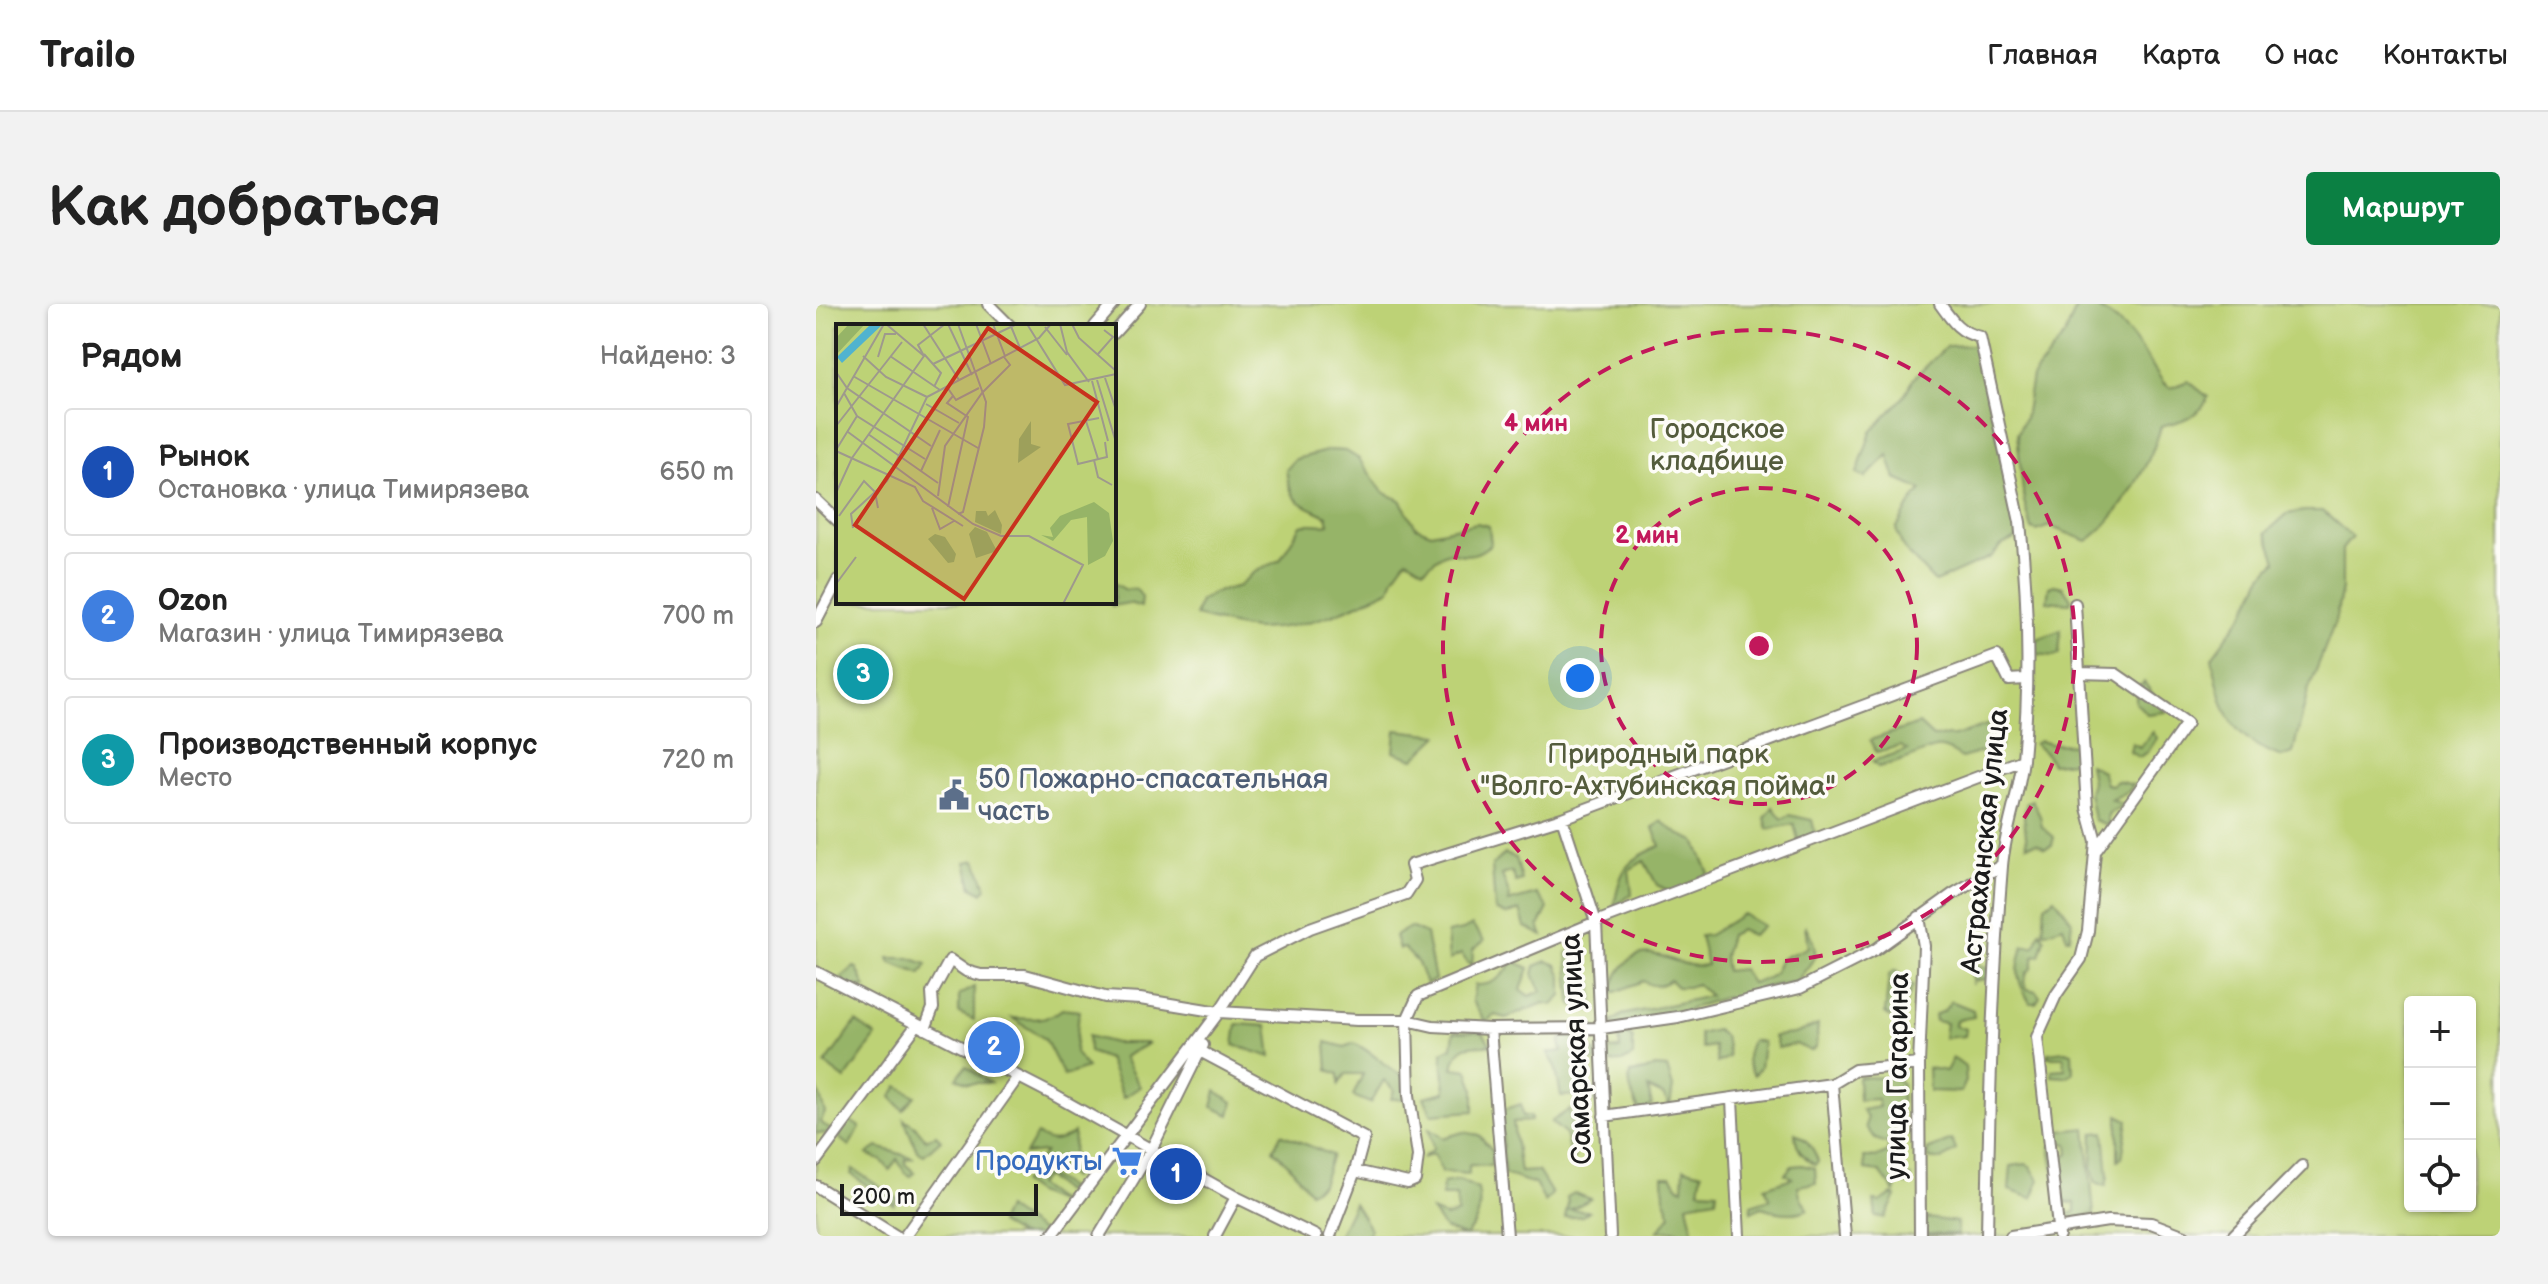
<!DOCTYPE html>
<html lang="ru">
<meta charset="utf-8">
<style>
:root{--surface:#fff;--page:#f2f2f2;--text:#222;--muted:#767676;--line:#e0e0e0;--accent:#0b8043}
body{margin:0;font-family:"Balsamiq Sans",sans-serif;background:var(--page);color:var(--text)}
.controls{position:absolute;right:24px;bottom:24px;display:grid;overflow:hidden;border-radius:8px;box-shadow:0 2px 6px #0004}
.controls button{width:72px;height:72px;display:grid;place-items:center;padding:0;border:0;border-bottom:2px solid var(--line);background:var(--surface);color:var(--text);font:40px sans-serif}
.scale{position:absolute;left:24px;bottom:20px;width:198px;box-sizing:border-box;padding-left:8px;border:4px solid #1c1c1c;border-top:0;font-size:22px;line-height:28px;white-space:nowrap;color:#1c1c1c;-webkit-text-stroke:6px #fdfcf7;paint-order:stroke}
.you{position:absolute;left:764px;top:374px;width:28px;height:28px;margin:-20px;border:6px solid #fff;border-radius:50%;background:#1a73e8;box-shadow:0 0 0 12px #1a73e833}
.badge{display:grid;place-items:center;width:52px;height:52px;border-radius:50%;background:var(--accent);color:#fff;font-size:26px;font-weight:700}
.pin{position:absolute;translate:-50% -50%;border:4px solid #fff;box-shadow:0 2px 8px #0006}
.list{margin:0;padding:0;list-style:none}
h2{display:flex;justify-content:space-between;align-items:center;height:104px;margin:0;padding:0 32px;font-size:34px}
h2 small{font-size:26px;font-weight:400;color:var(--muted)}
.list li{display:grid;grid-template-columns:52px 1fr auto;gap:24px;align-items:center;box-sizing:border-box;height:128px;margin:0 16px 16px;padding:0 16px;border:2px solid var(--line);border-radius:8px}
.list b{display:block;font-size:30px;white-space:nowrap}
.list p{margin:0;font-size:26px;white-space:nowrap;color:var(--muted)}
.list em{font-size:26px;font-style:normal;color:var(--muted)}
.icon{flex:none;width:44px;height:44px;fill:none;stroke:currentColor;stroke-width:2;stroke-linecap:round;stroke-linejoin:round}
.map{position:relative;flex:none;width:1684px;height:932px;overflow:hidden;border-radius:8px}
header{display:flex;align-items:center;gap:48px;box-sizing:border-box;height:112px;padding:0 40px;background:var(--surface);border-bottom:2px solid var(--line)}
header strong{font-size:38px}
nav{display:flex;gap:44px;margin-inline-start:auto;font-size:28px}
.intro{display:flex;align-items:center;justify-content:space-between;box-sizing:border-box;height:192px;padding:0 48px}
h1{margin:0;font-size:56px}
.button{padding:20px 36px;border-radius:8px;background:var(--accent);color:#fff;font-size:28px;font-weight:700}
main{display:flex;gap:48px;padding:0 48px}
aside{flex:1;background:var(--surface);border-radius:8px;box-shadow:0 2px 6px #0004}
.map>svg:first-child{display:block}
.green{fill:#bdd276;stroke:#6c7749;stroke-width:2;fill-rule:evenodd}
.forest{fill:#96b467;stroke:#596842;stroke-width:2}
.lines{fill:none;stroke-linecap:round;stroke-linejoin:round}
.minor-casing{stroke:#88847a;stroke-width:14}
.minor{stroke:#fff;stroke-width:10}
.ring{fill:none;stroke:#c2185b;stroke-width:4;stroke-dasharray:14 10}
.labels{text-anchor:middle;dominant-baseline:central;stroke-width:7;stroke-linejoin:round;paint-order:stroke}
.park-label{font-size:28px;fill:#545c3c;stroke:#fdfcf7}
.service-label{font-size:28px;fill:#4e5e75;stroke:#fdfcf7;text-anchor:start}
.street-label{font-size:28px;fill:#1c1c1c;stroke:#fdfcf7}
.shop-label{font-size:28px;fill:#366cbe;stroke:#fdfcf7;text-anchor:end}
.inset-road{fill:none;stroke:#9e998d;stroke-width:2}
.view{fill:#c8321e;fill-opacity:0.15;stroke:#c8321e;stroke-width:4}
.inset-edge{fill:none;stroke:#1c1c1c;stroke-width:4}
.centre{fill:#c2185b;stroke:#fdfcf7;stroke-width:4}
.ring-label{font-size:24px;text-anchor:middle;font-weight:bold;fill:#c2185b;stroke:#fdfcf7;stroke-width:7;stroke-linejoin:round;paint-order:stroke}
</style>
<header>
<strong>Trailo</strong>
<nav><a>Главная</a><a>Карта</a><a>О нас</a><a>Контакты</a></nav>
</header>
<div class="intro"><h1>Как добраться</h1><a class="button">Маршрут</a></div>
<main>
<aside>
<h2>Рядом<small>Найдено: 3</small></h2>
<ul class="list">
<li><span class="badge" style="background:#1a4fb4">1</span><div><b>Рынок</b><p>Остановка · улица Тимирязева</p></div><em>650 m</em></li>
<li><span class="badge" style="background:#3f7fe0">2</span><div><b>Ozon</b><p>Магазин · улица Тимирязева</p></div><em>700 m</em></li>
<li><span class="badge" style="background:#0f9aa8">3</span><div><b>Производственный корпус</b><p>Место</p></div><em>720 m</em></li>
</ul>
</aside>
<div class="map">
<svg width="1684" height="932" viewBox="0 0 1684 932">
<rect width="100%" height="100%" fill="#fdfcf7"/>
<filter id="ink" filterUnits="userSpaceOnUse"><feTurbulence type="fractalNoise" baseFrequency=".0125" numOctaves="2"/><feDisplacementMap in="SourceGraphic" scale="16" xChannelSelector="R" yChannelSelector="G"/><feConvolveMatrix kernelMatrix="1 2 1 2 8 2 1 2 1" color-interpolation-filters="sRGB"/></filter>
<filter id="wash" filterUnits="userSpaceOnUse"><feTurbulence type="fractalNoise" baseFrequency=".006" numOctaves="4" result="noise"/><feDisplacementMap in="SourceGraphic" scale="32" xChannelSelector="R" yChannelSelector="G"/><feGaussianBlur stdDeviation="1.8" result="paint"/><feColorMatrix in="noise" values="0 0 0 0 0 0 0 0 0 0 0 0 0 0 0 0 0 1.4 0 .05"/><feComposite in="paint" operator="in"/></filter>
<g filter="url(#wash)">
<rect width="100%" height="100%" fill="#f5ecd8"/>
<!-- green -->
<path class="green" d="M0 0H1684V932H0ZM22 22H298V298H22ZM1594 698H1654V902H1594Z"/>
<!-- forest -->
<path class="forest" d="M1272 0C1311 15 1325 45 1347 78L1354 84 1372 77 1392 93C1384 114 1364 117 1345 122 1336 157 1301 218 1271 237L1233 222 1221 227 1216 225 1208 197 1201 130 1209 114 1216 73 1249 31 1261 2Z
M1159 41 1204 224 1200 234 1186 241 1175 253 1119 278 1087 244 1080 225 1096 197 1106 186 1080 175 1072 151 1049 174 1041 169 1055 128 1086 95 1098 74 1131 42Z
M514 146 530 147 543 155 567 188 584 196 600 223 615 229 661 219 673 222 675 240C665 248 657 253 643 250 632 248 642 246 630 249 622 252 616 260 608 265L591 255 578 273 574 285C532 306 489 325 441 325 421 324 399 316 379 312L384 297 397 289 423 282 439 267 464 256 485 221C495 218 503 222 513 220L511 212C482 198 475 199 470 166L480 155Z
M1488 207H1507L1536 233 1526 245V285L1519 318 1492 387 1477 449 1466 453C1411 433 1407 406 1396 353L1429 308 1447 271 1460 257 1450 229 1471 210Z
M298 279 310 286 320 285 326 293 325 303 313 299 296 302 293 298H298Z
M1238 281 1247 283 1255 295 1254 299 1231 297 1233 283Z
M1245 326 1243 350 1237 352 1221 350 1219 336Z
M1328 378 1350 408 1331 410 1320 399V387Z
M1179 418 1185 442 1146 454C1121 437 1118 444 1093 454 1083 458 1072 460 1062 463L1057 457 1091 446 1085 442 1060 448 1054 436 1103 420 1117 433 1139 432Z
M580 426 623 431 598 455 578 448Z
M1337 428 1341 434 1332 448 1323 453 1314 448 1316 439 1324 443Z
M1223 437 1235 440 1264 441 1266 457 1236 460 1231 451 1218 440Z
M1273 460 1286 467 1290 480 1296 481 1301 477 1317 481 1313 487 1295 496 1308 501 1293 509 1291 514 1294 522 1278 516 1273 488 1276 478Z
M1216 496 1224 512 1226 523 1238 533 1236 541 1229 544 1221 539 1211 541 1208 513 1211 498Z
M957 503 966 515 973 511 996 516 999 529 983 539 978 520 952 525 949 514Z
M845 517 862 530 879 537 893 569 857 589 841 581 828 557 813 566 816 590 798 603C805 564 808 558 844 542L837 524Z
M689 550 700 554 706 576 700 578 696 568 686 571 694 593 692 598 721 590 732 604 723 622 727 632 709 623 704 606 690 611 679 606 676 561Z
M160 556 170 583 167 589 156 583 150 558Z
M1239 594 1256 617 1254 634H1251L1247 622 1227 629 1229 601Z
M927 610 947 622 936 631 924 626 914 631 908 652 910 667 926 665 935 679C942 678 953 675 958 669 963 663 961 656 969 653 976 649 984 648 992 643L989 621C1007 652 999 653 980 678 957 681 936 684 917 696L909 693C895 699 872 702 862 713L839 712 821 724 798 722 796 718 806 711 894 692 881 680 872 683H861L854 676C844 683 837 683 827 677L797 689C797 679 799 675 805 666 830 628 858 668 891 661L884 632 893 631Z
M656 621 668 637 657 646 656 664 645 650 633 656 631 629 647 626Z
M594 623 610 630 619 676 610 680 602 659 588 644 583 645 579 632Z
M1224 627 1229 635 1224 651 1218 652 1216 664 1211 668 1208 678 1211 685 1220 687 1224 693 1220 699H1214C1200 674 1199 671 1207 642H1219Z
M757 645 761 673 776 678 778 705C767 707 760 708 755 698L751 649Z
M73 654H93L111 660 105 670 75 659Z
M697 657 713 664 705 686 713 692 726 687 717 671 719 662 731 657 741 661 746 673V692L737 701 728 699 690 714 679 711 669 718 656 697 659 681C677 682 688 672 697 657Z
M1156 661 1171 663 1173 675 1156 677V681Z
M38 663 41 664 50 684 31 681 25 674Z
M1079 666 1097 682 1086 709 1076 714 1069 709 1073 671Z
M158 683V716L143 709V691Z
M1135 697 1157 706 1158 713 1140 716 1139 722 1150 725 1149 732 1128 734 1130 719 1119 717 1118 711 1128 707Z
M246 705 263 707 259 749 271 764 248 772 229 735 196 714C214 715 232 717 246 705Z
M40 718 60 732 29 775 9 760Z
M421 720 451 722 455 753 418 741Z
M1002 721 1000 743 995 747 980 740 962 744 958 732 978 730Z
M900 726 909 733 913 753 901 759 898 742 886 744 883 730Z
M666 727 675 741C653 741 642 739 637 764L652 766 658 785V807L615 810 608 793 629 788 626 748 636 743 638 728Z
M809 728 817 734V752L806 758 792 759 791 746 804 745 803 732Z
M781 729 780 737 761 739 764 743 780 748 781 757 759 760 761 786 782 785 783 801 771 791 745 792 739 761 732 749 746 747 744 738 748 731 764 733Z
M272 732 299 739H333L307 753 324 783 307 794 292 755 273 748Z
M936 736 947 738 944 764 938 771C928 758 930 751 936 736Z
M510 738 529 743 538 739C559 749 568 763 590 773L587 795H575L578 786 568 776 554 799 537 792 547 770H530L523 780V770L512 766Z
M1249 747 1256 749 1257 769 1250 773 1236 772V766L1249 765 1248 753H1231L1233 749Z
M1137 754 1149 763 1150 777 1145 788 1113 787 1112 764 1130 767Z
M150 762 174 779H152L141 774Z
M839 763 851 764 857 783 854 802 847 791 832 784 836 801 824 808C818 796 811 782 814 769L829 767Z
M1042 773 1080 774 1086 780 1084 843 1077 869 1096 873 1092 881 1084 876 1079 888 1064 868 1049 866 1048 853H1061L1071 849 1073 840 1059 835 1050 823 1051 814 1046 806 1063 803 1061 795 1043 796Z
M0 780 9 809 4 818 20 830 0 829Z
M82 782 99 792 87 806 75 793Z
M400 787 417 798 414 811 396 803Z
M705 800 707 812H715V817L697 818 704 868 722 867 736 890 729 898 719 880 688 870 685 806Z
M754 805 759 854 753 860 754 850 749 830 735 818Z
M1302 811 1312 816 1306 854 1302 856Z
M31 815 44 823 33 842 23 834Z
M88 815 99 822 110 836 120 831 125 836 108 851 101 847Z
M1270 824 1278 910 1245 918 1244 900 1248 911 1259 908V899L1243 898 1234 842 1241 841 1242 852 1253 850 1252 840 1237 838V828Z
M613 825 627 834 647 828 663 831 677 847 675 862 653 861V870L626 868 617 850 606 854 617 845Z
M1288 828 1292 872 1290 882 1279 878 1276 863 1277 829Z
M258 829 257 850 264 863 256 874 240 861 232 871 254 885 248 888 229 872 221 881 247 900 220 889 206 879 229 848 209 850 221 830C236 841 243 837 258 829Z
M979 829C991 835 998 844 1002 857L999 861C986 852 980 845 979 829Z
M465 830 516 851 506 880 494 888 472 860 457 846Z
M1136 836 1140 846 1126 856 1112 854 1111 846Z
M61 843 98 854 90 855 89 860 99 869 95 872 89 869 81 855 74 866 66 857 51 850Z
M1210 860 1214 862 1223 876 1216 894 1193 886 1195 862Z
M986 861 999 864 1000 879 982 882 984 892 992 905C978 912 961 909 946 903L935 908V901L954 895 949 883 976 874 969 870 976 862Z
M868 864 886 869 883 886 901 887 900 895 871 900 878 932H867L861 926 842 927 855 911 848 893 847 872H855L863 883 867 885Z
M37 865 82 895 78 901 35 870Z
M643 876 662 885C666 905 663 917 649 932L629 925 616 907 630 913 642 909 640 892H626L627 879Z
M758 889 775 895 754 906 773 907 766 912 749 914 752 900 751 893Z
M1076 890 1080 892 1069 914 1060 913 1058 897 1064 898Z
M538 899 554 925 553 932H522Z
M190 904 230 931V932H204L183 919Z
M1111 914 1141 918 1142 930H1107Z"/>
</g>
<g filter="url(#ink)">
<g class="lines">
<!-- minor casing -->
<g class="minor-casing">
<path id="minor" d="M172 0 194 22
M1124 0C1136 17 1144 29 1164 33L1204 218C1212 294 1214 379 1207 455 1203 491 1189 526 1186 562 1176 685 1173 808 1171 932
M279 22 298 0
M298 29 324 0
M0 196 22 217
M0 318 22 276
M1263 369 1300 370 1371 419 1281 545
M746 514 780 618 794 932
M1103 613 1108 642 1103 760 1104 932
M0 668 234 789 420 893 500 932
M109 725 117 704 116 689 134 656 150 667 165 671H209L289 693 324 695 403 708 541 716H591L617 722 674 725 786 724 862 713 984 684 1059 646 1137 590 1186 561
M674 725 691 932
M384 747 548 834 539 867 514 932
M1016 780 1029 932
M916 796 923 932
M788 812 1016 780 1039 766 1103 760
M0 857 100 722
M539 867 592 879 599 876 602 852 593 791 591 716 602 692 780 618 1207 456
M0 882 80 932
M89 932 202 773
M235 932 403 708 439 652 494 624 590 590 599 576 595 561 746 514 1181 352 1193 376 1209 375
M283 932 335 846 387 741
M399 932 420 893
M1195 932 1292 917 1335 919 1369 932
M1243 932 1221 733 1240 691 1265 655 1272 627 1280 537 1271 504 1259 300
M1417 932 1486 862"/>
</g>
<!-- minor -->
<use href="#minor" class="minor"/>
</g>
</g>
<!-- distance rings -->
<g class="ring">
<circle cx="943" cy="342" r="158"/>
<circle cx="943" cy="342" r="316"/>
</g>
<!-- icons -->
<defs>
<g id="civic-bare" transform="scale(2.4)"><path d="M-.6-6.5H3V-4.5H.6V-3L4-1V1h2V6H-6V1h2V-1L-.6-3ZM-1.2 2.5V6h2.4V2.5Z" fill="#5c6f8a" stroke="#fdfcf7" stroke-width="2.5" paint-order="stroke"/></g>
<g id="supermarket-bare" transform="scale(2.4)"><path d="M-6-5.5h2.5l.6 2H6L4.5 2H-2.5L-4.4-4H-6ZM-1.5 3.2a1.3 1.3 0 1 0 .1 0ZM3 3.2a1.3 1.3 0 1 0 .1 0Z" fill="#3f7fe0" stroke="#fdfcf7" stroke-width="2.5" paint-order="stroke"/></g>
</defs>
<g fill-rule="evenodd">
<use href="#civic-bare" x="138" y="491"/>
<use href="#supermarket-bare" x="311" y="857"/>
</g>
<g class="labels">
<!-- park labels -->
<g class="park-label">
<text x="901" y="125">Городское<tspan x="901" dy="32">кладбище</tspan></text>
<text x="842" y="450">Природный парк<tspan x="842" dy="32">"Волго-Ахтубинская пойма"</tspan></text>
</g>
<!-- service labels -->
<g class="service-label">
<text x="162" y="475">50 Пожарно-спасательная<tspan x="162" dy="32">часть</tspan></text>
</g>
<!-- street labels -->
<g class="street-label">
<text transform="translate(1169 537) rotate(-84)">Астраханская улица</text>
<text transform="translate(761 745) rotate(-93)">Самарская улица</text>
<text transform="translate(1082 772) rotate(-89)">улица Гагарина</text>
</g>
<!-- shop labels -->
<g class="shop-label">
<text x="287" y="857">Продукты</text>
</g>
</g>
<!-- overview -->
<g transform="translate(20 20)">
<rect width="280" height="280" fill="#f5ecd8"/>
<path d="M0 0H280V280H0Z" fill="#bdd276"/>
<path d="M13 0H29L0 31V14ZM195 97V120L205 123 182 139 183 115ZM258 178 273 189 277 217 269 232 252 241 251 193 235 196 217 217 205 211 217 213 214 204 224 192ZM159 186 166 201 165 210 139 198 140 187H150L152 192ZM139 203 151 208 161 227 140 234 133 210ZM99 210 109 213 120 230 118 238 112 239 92 215Z" fill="#96b467"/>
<path d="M35 0H47L6 39 1 33Z" fill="#50b3cf"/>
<path class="inset-road" d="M50 0 88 32M87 0 123 56M112 0 136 51M140 0 155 40M157 0 169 32M174 0 184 24M191 0 229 61 280 50M224 0 231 28 253 58M236 0 243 14 280 47M209 3 231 31M88 30 105 49 98 63M262 30 277 13 268 6M27 32 50 53 91 73M54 32 104 66M42 33 49 10H60M97 40 181 0M0 48 11 64 95 122M17 52 142 124M269 54 280 86M261 56 279 115M256 57 272 117M111 63 120 76 143 64M8 69 21 92 89 135M91 73 203 14 215 0M90 80 123 99M0 83 48 0M263 94 232 100 242 140 271 133 269 118M250 97 262 135M0 102 66 18M12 108 137 200 165 212H193L247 241 227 280M32 110 102 159M0 126 21 92M0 127 79 163 87 177 127 202M258 136 262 153 276 161M85 147 104 106M0 169 16 134 88 32 82 21 109 0M102 172 109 122 146 69 174 41 168 33M112 183 132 93 111 79 117 72M96 184 104 205 118 197M122 190 127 188 148 103 150 78 122 0M3 192 28 157 39 168 42 184M17 204 15 190 51 157 91 73M0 260 20 233"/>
<path class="view" d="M152 4 261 78 128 275 19 201Z"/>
<rect width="280" height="280" class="inset-edge"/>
</g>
<circle cx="943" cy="342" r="12" class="centre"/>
<g class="ring-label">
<text x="720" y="127">4 мин</text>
<text x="831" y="239">2 мин</text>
</g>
</svg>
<div class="controls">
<button>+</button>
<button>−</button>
<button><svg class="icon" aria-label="locate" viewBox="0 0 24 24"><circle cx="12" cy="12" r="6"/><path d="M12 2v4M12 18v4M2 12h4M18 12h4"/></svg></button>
</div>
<div class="scale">200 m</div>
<div class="you"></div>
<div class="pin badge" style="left:360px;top:870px;background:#1a4fb4">1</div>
<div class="pin badge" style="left:178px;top:743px;background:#3f7fe0">2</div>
<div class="pin badge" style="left:47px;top:370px;background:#0f9aa8">3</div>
</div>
</main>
